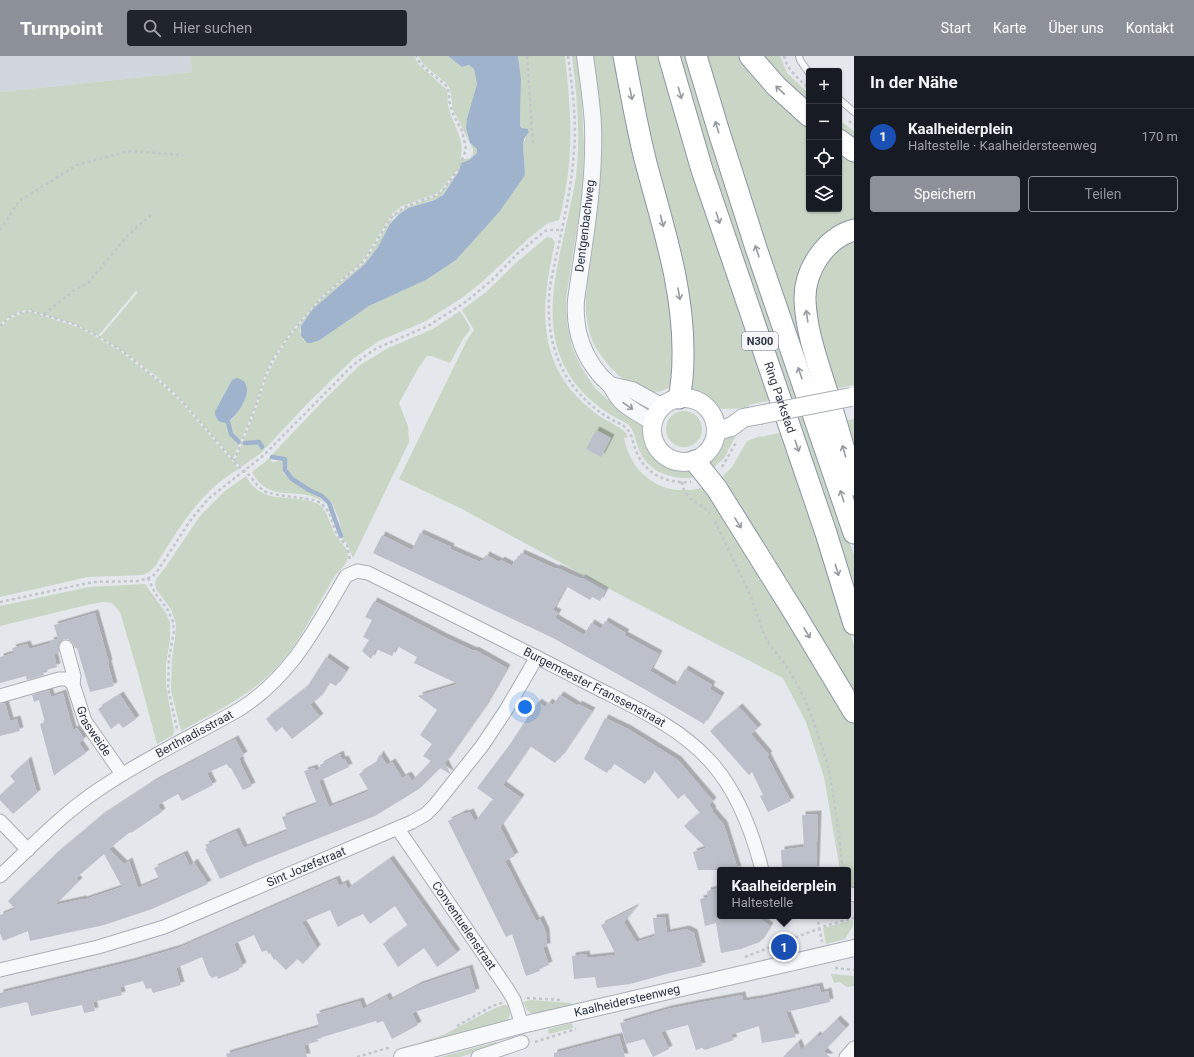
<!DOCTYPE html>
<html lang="de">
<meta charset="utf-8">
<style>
:root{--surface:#171b24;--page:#20242c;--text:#f1f3f6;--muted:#9ea1a6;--line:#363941;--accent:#8c9099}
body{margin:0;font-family:Roboto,sans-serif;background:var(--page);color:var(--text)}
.controls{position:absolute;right:12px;top:12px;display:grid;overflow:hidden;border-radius:4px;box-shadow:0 1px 3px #0004}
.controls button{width:36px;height:36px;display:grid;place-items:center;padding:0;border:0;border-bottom:1px solid var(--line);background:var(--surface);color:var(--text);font:20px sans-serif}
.you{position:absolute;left:525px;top:651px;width:14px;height:14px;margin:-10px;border:3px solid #fff;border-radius:50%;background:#1a73e8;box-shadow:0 0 0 6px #1a73e833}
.badge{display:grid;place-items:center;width:26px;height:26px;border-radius:50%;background:var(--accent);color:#fff;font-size:13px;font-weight:700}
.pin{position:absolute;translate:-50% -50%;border:2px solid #fff;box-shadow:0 1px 4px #0006}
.popup{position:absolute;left:717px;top:811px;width:134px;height:52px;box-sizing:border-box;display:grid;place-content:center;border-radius:4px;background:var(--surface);filter:drop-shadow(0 1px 3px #0005);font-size:13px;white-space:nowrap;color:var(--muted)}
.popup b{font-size:15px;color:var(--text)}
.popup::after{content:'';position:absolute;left:50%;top:100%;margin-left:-8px;border:8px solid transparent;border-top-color:var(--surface)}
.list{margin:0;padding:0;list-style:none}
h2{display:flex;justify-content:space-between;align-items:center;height:52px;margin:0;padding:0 16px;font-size:17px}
h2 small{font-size:13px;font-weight:400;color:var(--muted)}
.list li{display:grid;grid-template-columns:26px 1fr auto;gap:12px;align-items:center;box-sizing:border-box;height:56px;padding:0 16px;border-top:1px solid var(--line)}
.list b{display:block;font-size:15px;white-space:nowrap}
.list p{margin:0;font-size:13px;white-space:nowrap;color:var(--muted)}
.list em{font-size:13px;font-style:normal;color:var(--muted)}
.actions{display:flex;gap:8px;padding:12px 16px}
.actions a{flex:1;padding:9px 0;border:1px solid var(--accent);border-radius:4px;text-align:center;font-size:14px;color:var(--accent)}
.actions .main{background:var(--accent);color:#fff}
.icon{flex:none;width:22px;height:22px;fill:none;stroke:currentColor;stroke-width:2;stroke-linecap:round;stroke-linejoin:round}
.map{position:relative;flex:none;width:854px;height:1001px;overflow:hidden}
header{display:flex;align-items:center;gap:24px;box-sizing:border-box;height:56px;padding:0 20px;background:var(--accent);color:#fff}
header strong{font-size:19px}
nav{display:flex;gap:22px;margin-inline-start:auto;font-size:14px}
.search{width:280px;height:36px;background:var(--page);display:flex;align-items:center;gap:10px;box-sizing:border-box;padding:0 14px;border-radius:4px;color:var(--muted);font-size:15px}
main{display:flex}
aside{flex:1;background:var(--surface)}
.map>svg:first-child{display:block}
.built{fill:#d2d6de}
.green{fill:#c9d6c5;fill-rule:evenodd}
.water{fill:#9fb4cc}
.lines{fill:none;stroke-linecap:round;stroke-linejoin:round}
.stream{stroke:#9fb4cc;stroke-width:4.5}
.building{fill:#bbc0ca;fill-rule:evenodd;filter:url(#shadow)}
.service-casing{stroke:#a9aeb7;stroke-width:8}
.minor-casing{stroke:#a9aeb7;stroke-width:15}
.tertiary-casing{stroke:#a9aeb7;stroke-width:18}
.secondary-casing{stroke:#a9aeb7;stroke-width:20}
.trunk-casing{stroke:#8b94a3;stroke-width:23}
.path{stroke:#c2c5cb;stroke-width:2.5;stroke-dasharray:3 3;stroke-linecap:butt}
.service{stroke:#f7f8fa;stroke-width:6}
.minor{stroke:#f7f8fa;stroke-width:13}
.tertiary{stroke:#f7f8fa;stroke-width:16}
.secondary{stroke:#fff;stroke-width:18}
.trunk{stroke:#fff;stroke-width:21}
.secondary-bridge-casing{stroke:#a9aeb7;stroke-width:20;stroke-linecap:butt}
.secondary-bridge{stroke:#fff;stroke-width:18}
.oneway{stroke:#959aa2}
.oneway2{stroke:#9196a0}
.labels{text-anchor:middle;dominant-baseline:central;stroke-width:3;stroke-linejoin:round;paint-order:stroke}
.shield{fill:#f4f6f9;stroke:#676e7b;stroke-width:1}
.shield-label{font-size:11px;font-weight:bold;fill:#2b3445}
.street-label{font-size:12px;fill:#2b3445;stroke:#f4f6f9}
</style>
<header>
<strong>Turnpoint</strong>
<div class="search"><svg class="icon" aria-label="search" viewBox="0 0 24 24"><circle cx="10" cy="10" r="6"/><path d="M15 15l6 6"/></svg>Hier suchen</div>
<nav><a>Start</a><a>Karte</a><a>Über uns</a><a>Kontakt</a></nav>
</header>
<main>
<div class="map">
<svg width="854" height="1001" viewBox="0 0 854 1001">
<defs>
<filter id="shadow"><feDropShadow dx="3.5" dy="-3.5" stdDeviation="0" flood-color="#0004"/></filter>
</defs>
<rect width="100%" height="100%" fill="#e4e7ec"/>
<!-- built -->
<path class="built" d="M0 0H190L192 16 0 36Z"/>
<!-- green -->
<path class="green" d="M190 0H414L419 9 447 34C448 41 447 47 449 53 454 72 466 83 460 104L470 102 473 98V93L453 54 450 33 447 28 423 8 418 0H448L462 11 469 9 474 13 477 28 466 72 470 87 477 93V97L469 104 463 106 460 110 459 115 440 142 408 152 394 161 390 168 378 191 365 208 318 249 309 259 301 270 300 275 303 284H320L369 250 426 224 456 204 525 119 523 88 529 75 528 73 522 72 520 70 521 23 518 0H565C570 47 574 90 565 137 563 145 562 156 559 164L548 167 528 183 482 226 463 241 424 266 379 285 354 302 307 348 261 397 241 411 235 405 257 351 266 322 275 304 285 287 312 253 322 242 365 206 393 160 405 152 437 140 443 134 459 115 457 114 440 135 436 138 402 150 392 158 366 200 360 208 321 241 292 275 272 303 264 322 256 348 233 403 175 337 156 320 123 295 100 281 138 236 136 235 98 280 75 268 29 254C18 254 9 261 0 268V36L192 16ZM232 324 247 331C248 343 238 358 229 366L231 376 239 385 238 387 230 380 227 367 220 366 215 355Z
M572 0H577L582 49 584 92 582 140 566 242 567 268 572 291 581 311 595 332 608 344 642 368 648 388 657 402 671 410 690 414 697 421C673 425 649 417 639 394 635 384 635 376 628 368 619 363 610 359 602 353 518 291 564 202 576 120 581 80 577 40 572 0Z
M594 0H620L677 260 672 329C644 353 603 309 592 284 587 270 585 256 586 241 590 199 599 156 601 113 603 75 598 38 594 0Z
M631 0H661L772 344 749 349V352L724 353 719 352 704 340 688 335Z
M677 0H689L854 499V538L729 171Z
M705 0H743L809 67V153H839V90L854 102V169L815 196 816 338 766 192Z
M757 0H780L787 17 809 38V54Z
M839 64 854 75V90L839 76Z
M854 180V330L853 329 831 334 821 301 813 227 834 192Z
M547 181C551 181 554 183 555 187 541 248 535 306 588 351 594 356 601 362 608 365 614 369 621 372 626 377L628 381 624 382C632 423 669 444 708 430L849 657 854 668V832L848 831V814H840L824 721 806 666 783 622 609 533 462 453 399 423 467 284 474 274 462 254 486 236 517 206Z
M460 255 470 271V274L463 283 450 307 431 300H427L419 311 399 347 408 370 409 386 353 502 347 487 343 484 339 463 331 445 323 439 312 434 295 424 288 415 286 403 282 400 276 399 270 404 273 406 283 404C285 408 281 413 284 418L305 434 320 442 326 449C305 426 271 452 252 416L265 406 322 346 360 309 388 292 433 273Z
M25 256H31L80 272 119 294 131 304 158 325 179 344 239 413C201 434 178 473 156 509L149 516 143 519 88 521 0 541V271L11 262Z
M666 373a18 18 0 1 1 36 0a18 18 0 1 1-36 0Z
M854 363V400L844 365Z
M733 376 736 379 725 401 711 414 706 406C716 397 721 383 733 376Z
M784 376 842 545 854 590V647L718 425 732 411 747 385 760 380 761 381Z
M246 420C259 445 280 440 304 444 310 445 316 446 321 450 329 458 330 471 336 480 340 487 348 491 348 500 348 508 339 514 335 520 312 557 296 598 261 626 235 647 209 659 181 675L171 634 172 602 175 582 176 568 171 553 156 533 155 527 157 522 165 512 200 460 225 435Z
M145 528 166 557 170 567V583L166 609V630L174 675 173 679 157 688 138 617 120 556 112 547 103 546 91 548 0 570V550L89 531Z
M853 864V870L845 883 826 888 823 872Z
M831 918 854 920V930L847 931 840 926 834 927Z
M530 944 571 947 573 951C563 953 536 963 528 955 526 953 525 949 523 946Z
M503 949H508L510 959 507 966 425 987 424 985 443 979 493 953Z
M572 967 573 972 549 978 548 973Z
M496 986 498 987V989L460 1001H441Z"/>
<!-- water -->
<path class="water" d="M448 0H518L521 23 520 70 522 72 528 73 529 76 524 83 523 88 525 119 500 155 456 204 426 224 369 250 320 284 311 287H307L301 280V270L313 253 365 208 378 191 390 168 398 159 408 152 435 144 443 139 459 115 461 107 469 104 477 97V93L470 87 466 72 467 63 477 28 474 13 469 9 462 11Z
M237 322C260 327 238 361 226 367L220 366 218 364 215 359V355L232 324Z"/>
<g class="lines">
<!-- stream -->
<path class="stream" d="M228 366 231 378 239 386
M245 387 259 386 262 391
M272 401 285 403V414L292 423 309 434 322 440 329 447 341 480"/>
</g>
<!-- building -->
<path class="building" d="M596 374 611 382 601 401 586 393Z
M420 477 451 491 450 493 480 506 481 504 483 505 486 499 500 506 501 504 512 510 515 503 518 504 521 497 556 513 557 512 581 523 582 522 605 535 600 545 592 541 590 544 566 530 553 554 558 557 555 562 584 579 591 567 601 573 605 565 626 577 624 579 659 598 650 615 675 630 685 613 712 629 710 633 721 640 704 668 646 634 553 582 373 497 382 479 412 494Z
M374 545 446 582 474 595 475 594 507 612 484 652 446 706 444 705 450 717V718L440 712 419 733 375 760 256 807 220 823 205 793 207 792 205 789 236 775 244 792 287 775 282 761 317 748 304 715 314 712 315 715 321 712 320 709 340 698 342 704 345 703 349 711 319 725 329 751 369 735 359 718 375 708 380 698 387 709 392 706 402 722 408 719 412 725 431 705 423 700 432 688 420 679 437 654 418 640 458 628 414 607 417 601 397 590 392 600 376 593 371 603 362 595 369 584 363 581 372 564 365 561Z
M95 557 109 607 108 608 114 630 90 636 77 592H75L72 586 68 583H64L60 586 58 589 59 597 54 598 57 611 43 615 44 619 27 624 26 620 0 627V601L14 597 12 592 27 588 29 593 51 587 50 585 58 583 54 569Z
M326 601 346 615 336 630 329 626 319 642 310 648 320 661 292 683 282 671 276 676 266 663 307 631Z
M49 634 51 641 63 637 73 674 77 672 84 683 79 687 86 697 61 714 54 720 40 668 45 666 39 644 34 646 32 639Z
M120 639 136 663 123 672 119 667 111 673 98 653Z
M560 639 578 650V648L592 655 560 702H559L555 707 530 690 503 729 521 742 500 771 515 800 505 805 536 865 540 863 546 876 547 891H543L549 909 539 913 540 915 526 920 512 878 506 881 448 765 464 757 465 758 470 756 475 766 491 745 494 744 477 732 508 691 538 646 545 651 549 646 553 649Z
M5 647 10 665 17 663 20 675 0 680V648Z
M739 651 758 672 751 678 769 699 767 700 791 745 768 756 760 740 763 739 752 716 749 719 710 675Z
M605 662 628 673 678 704 713 745 709 749 713 754 712 755 724 769 738 814H698L693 796 706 792 684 770 700 757 684 738 678 743 654 714 645 728 613 707 607 717 584 703Z
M235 683 244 699 239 702 241 706H240L252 730 243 734 231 712H229L227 708 207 717 213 729 182 745 178 738 158 749 162 756 131 777 130 776 109 793 124 808 129 805 138 832 159 823 154 812 184 798 190 810 194 806 208 828 152 853 104 869 30 885 28 875 3 885 0 877V859L15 853 8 845 56 798 100 761 155 725ZM104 798 122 831 83 844V843L55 849 79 825 76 822Z
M28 704 37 737 13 758 0 744V739L15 726 10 720Z
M818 758 816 814H798L797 812 782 813 781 794 804 791 802 759Z
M390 803 457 897 437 911 424 892 398 911 383 888 408 870 395 850 370 868 363 858 350 864 338 871 330 854 302 866 317 892 303 908 297 903 286 914 275 903 274 904 270 897 268 898 267 894 262 896 254 879 234 888 243 910 239 912V914L218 923 217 920 212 922 209 919 202 901 176 912 181 929 153 937 151 932 146 933 143 925 120 931 122 939 93 946 95 955 84 957 82 949 31 960 28 947 27 948V946L0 952V937L130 906 178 892 336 823 339 830 345 827 348 833Z
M720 832V860H756L770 870 760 886 741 893 721 897 716 867 705 870 700 843 708 841 707 835Z
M636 851 624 866 636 886 655 880 653 862 665 861 667 877 686 873 694 877 702 910 670 917 630 928 597 932 595 921 574 923 572 900 586 898 587 902 616 899 601 869Z
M469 912 476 936 412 957 418 969 392 983 383 965 377 967 376 965 316 983 319 985 304 989 307 1001H227L226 998 319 971 316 958 360 945 363 953 387 940 389 945 419 929Z
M819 930 821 937 828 935 830 946 786 956 796 981 762 987 759 970 731 979 734 984 705 994 702 992 696 994 688 969 661 976 669 993 653 1001 644 983 626 988 620 967 668 953 698 947 742 939 743 945 763 942Z
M837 963 846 972 824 995 830 1001H783L798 986 801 994 817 979 819 981Z
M619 980 625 1001H554V997Z"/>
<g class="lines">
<!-- service casing -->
<g class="service-casing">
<path id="service" d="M799 0 800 4 809 17
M839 43 854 56"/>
</g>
<!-- minor casing -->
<g class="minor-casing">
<g id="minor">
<path id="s1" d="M66 591 74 620 73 628 85 665 122 718"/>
<path d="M0 640 59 623H67L73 628"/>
<path d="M0 765 28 794"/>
<path id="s2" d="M398 773 506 931 514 944 522 969"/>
<path id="s3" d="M0 820C32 790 62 758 98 734 143 703 193 680 240 653 292 620 316 571 346 520L357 515 368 517C441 553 514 589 587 627 629 649 676 668 709 704 737 734 752 774 762 814"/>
<path d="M848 837 854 839"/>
<path id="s4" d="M0 914 98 891 164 871 412 766 426 758 435 749 482 690 506 654 537 601"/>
<path d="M478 1001 522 986"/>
<path d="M846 1001 854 992"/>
</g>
</g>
<!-- tertiary casing -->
<g class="tertiary-casing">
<g id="tertiary">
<path d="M585 0C588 23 592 47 593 70 595 129 584 187 576 244 574 272 582 298 600 319 603 323 608 326 611 330 614 335 617 341 621 345 630 354 642 359 652 366"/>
<path d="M610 329 632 334 661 350"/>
<path id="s5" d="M402 1001 522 969 854 892"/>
</g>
</g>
<!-- secondary casing -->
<g class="secondary-casing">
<path id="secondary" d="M652 374a32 32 0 1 1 64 0a32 32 0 1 1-64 0Z
M716 375 731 371 743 362 759 359"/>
</g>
<!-- trunk casing -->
<g class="trunk-casing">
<g id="trunk">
<path d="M624 0C631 36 637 72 646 107 663 171 684 233 683 300 683 314 682 328 679 342"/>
<path id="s6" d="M669 0 702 114 826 477 854 568"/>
<path d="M696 0 718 73 756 192 854 477"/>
<path d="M750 0 776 30 809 60"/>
<path d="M839 84 854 95"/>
<path d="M854 174C825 182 804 215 805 244 806 274 817 305 826 333 836 365 845 397 854 429"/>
<path d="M695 405 717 433 795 558 854 656"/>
</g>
</g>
<!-- path -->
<path class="path" d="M527 0 533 87
M568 0C572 31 577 63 574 95 571 140 559 185 550 230 545 276 555 318 591 349 597 354 602 358 609 362 615 366 621 367 627 373 632 378 633 388 636 395 645 418 667 428 691 426
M784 0C787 14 799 23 809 33
M849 65 854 69
M0 174 19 145 77 109 128 95 183 99
M44 258 73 235 88 227 128 179 151 159
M0 270 10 261 19 257 31 255 74 268 99 281 121 294 169 333 179 342 239 411 249 419 259 431 266 436 279 439 314 444 321 447 329 456 335 474 339 482 347 489 350 504
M234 405 256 350 266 319 273 304 287 283 321 242 365 204 392 160 407 150 437 139 442 135 458 114 466 94 465 88 462 75 454 60 450 49 448 32C438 20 423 15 416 0
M722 411 737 385
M682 426C684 444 699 446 710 457
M715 465C726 489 739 514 750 539 756 553 760 570 767 584 773 595 784 605 790 616 806 641 816 672 825 700 835 737 838 776 843 814
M148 522 155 537 168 554 173 566 174 575 169 602 168 632 177 673
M0 546 93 526 138 525 146 523 153 520 158 514 190 465 208 443 264 399 351 311 365 300 377 292 428 270 467 245 493 223 516 199 545 175 549 174H561
M817 860 822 886
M745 901 828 869 854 862
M835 912 854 914
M527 942 562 944
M457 970 492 950 502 947
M535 986 576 973
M357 1001 391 991"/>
<!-- service -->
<use href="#service" class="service"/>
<!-- minor -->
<use href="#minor" class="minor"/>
<!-- tertiary -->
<use href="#tertiary" class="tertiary"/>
<!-- secondary -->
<use href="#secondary" class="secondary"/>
<!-- trunk -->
<use href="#trunk" class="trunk"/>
<!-- secondary-bridge casing -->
<g class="secondary-bridge-casing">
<path id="secondary-bridge" d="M759 359 851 341"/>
</g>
<!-- secondary-bridge -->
<use href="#secondary-bridge" class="secondary-bridge"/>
</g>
<!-- one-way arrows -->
<defs><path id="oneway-shaft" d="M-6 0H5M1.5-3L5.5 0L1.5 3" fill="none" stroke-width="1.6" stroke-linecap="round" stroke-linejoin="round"/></defs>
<g class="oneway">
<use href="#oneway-shaft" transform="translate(780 34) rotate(-136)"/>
<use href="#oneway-shaft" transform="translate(680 37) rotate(74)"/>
<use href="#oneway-shaft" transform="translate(631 38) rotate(79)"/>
<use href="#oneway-shaft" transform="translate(717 71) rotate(-107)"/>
<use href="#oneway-shaft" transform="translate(718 162) rotate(72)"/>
<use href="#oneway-shaft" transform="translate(662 165) rotate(75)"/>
<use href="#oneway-shaft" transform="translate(757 195) rotate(-109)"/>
<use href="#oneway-shaft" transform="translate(679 238) rotate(80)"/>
<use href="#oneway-shaft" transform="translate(807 260) rotate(-98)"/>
<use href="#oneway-shaft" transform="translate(800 317) rotate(-109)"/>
<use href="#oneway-shaft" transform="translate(797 390) rotate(71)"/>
<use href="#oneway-shaft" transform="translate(844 395) rotate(-106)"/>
<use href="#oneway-shaft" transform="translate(842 440) rotate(-108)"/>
<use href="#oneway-shaft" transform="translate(738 467) rotate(58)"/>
<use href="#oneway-shaft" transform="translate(837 514) rotate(73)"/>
<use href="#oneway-shaft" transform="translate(807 577) rotate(59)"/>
</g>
<use class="oneway2" href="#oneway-shaft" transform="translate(628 350) rotate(34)"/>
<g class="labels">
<!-- shield labels -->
<rect class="shield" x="742" y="276" width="36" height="18" rx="3"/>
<g class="shield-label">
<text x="760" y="285">N300</text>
</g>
<!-- street labels -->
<g class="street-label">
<text transform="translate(585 170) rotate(-83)">Dentgenbachweg</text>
<text stroke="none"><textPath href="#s6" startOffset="359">Ring Parkstad</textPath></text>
<text stroke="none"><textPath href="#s3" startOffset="743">Burgemeester Franssenstraat</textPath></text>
<text stroke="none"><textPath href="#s1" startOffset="90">Grasweide</textPath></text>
<text stroke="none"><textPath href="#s3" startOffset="242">Berthradisstraat</textPath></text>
<text stroke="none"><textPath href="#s4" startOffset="324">Sint Jozefstraat</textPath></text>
<text stroke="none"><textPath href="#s2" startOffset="117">Conventuelenstraat</textPath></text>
<text stroke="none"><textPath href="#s5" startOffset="232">Kaalheidersteenweg</textPath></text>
</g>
</g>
</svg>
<div class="controls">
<button>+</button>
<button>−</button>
<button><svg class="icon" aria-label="locate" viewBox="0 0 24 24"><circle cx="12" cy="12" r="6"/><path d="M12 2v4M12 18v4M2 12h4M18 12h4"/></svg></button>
<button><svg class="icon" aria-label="layers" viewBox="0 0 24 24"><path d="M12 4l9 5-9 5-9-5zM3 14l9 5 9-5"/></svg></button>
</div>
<div class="you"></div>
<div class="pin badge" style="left:784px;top:891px;background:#1a4fb4">1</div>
<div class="popup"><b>Kaalheiderplein</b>Haltestelle</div>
</div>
<aside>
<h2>In der Nähe<small></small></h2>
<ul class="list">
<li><span class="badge" style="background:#1a4fb4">1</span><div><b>Kaalheiderplein</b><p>Haltestelle · Kaalheidersteenweg</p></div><em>170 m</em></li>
</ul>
<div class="actions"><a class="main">Speichern</a><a>Teilen</a></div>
</aside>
</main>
